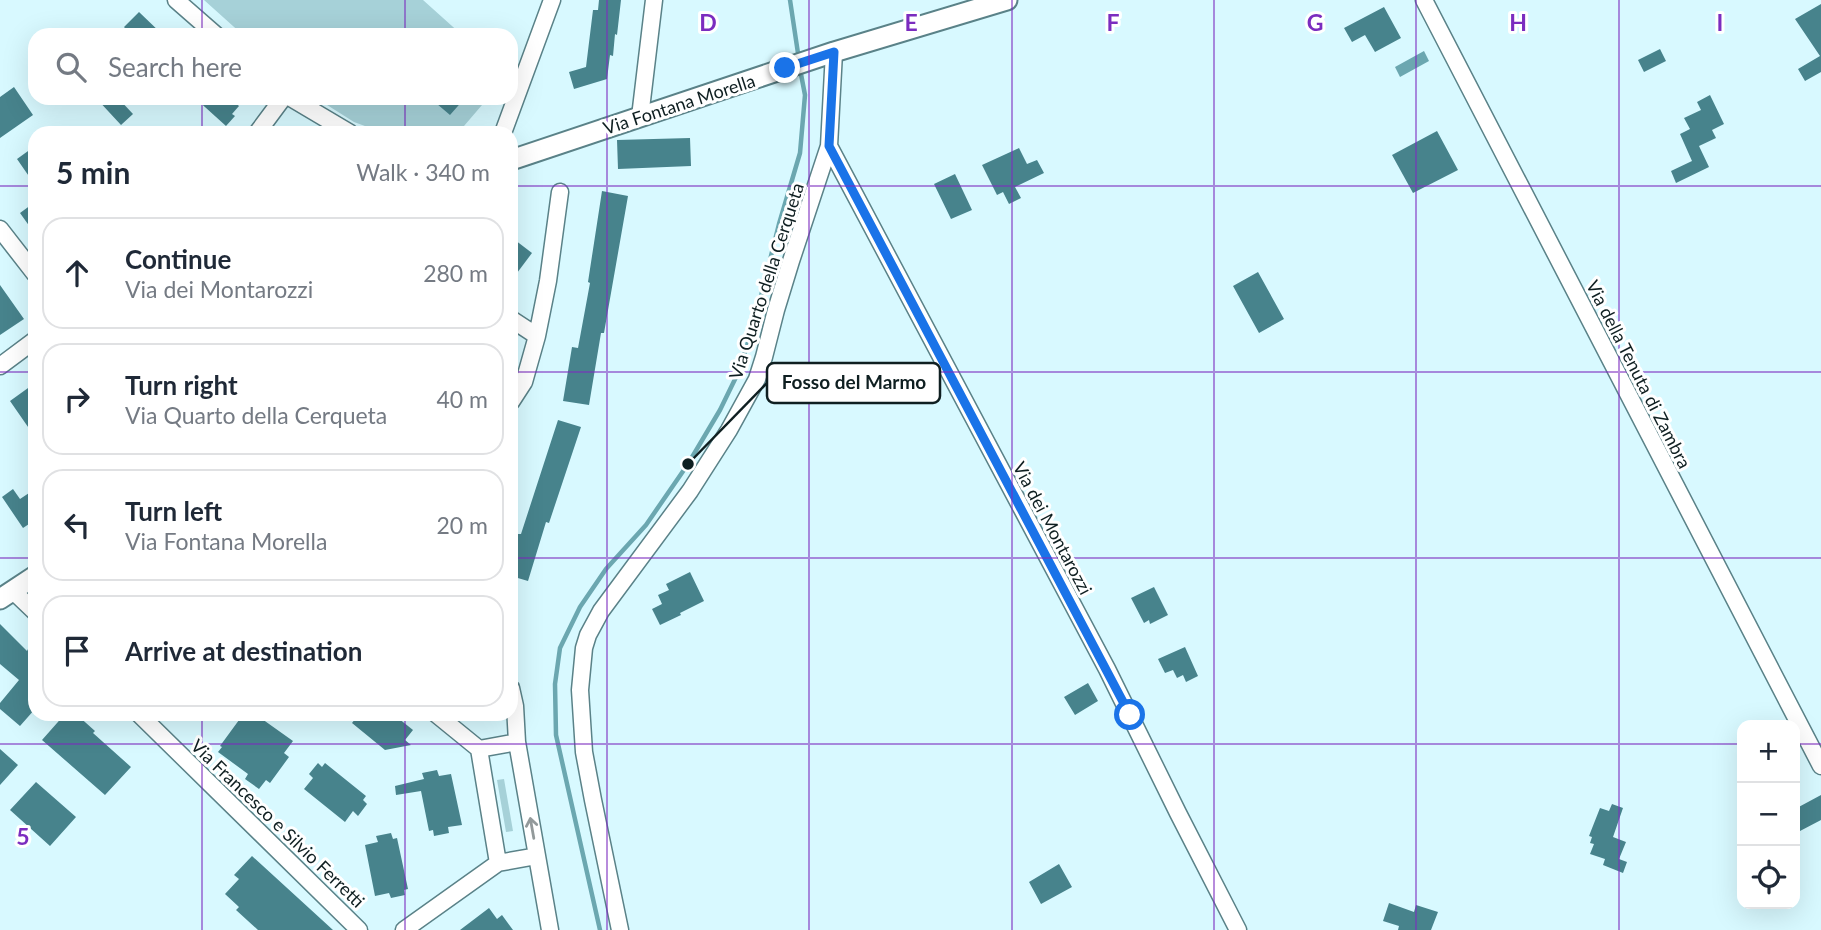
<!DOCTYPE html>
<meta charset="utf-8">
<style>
:root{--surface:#fff;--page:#f2f2f3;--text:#1f2937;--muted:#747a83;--line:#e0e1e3}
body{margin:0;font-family:Lato,sans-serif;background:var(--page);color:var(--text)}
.controls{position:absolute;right:21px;bottom:21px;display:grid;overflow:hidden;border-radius:14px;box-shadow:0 7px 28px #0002}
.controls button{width:63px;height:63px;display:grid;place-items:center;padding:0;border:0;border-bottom:2px solid var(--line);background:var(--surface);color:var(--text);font:35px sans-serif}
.stop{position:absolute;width:21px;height:21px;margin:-16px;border:5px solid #1a73e8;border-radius:50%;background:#fff}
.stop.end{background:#1a73e8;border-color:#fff;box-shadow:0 2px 7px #0008}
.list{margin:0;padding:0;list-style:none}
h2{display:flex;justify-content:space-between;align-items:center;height:91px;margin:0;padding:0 28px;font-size:30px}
h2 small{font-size:23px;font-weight:400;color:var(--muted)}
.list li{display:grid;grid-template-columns:46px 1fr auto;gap:21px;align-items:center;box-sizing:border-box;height:112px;margin:0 14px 14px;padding:0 14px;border:2px solid var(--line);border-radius:21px}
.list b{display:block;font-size:26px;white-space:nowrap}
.list p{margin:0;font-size:23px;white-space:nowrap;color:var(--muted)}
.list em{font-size:23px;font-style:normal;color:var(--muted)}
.icon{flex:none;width:38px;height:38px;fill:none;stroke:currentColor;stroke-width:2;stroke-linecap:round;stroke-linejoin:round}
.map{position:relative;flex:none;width:1821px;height:930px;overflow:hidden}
.search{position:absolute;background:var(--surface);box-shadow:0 7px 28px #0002;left:28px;top:28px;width:490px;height:77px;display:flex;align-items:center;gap:18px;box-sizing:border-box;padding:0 24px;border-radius:21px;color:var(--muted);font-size:26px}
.panel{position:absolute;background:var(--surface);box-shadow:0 7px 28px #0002;left:28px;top:126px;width:490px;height:595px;border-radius:21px}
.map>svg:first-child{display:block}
.green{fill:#a6d1d8}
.water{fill:#6ba7b0}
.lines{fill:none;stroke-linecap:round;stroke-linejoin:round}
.stream{stroke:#6ba7b0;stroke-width:4.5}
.building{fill:#47838c}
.minor-casing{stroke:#5a8288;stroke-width:19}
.tertiary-casing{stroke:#5a8288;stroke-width:23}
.minor{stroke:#fff;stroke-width:16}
.tertiary{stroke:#fff;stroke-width:19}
.oneway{stroke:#939a9b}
.route{stroke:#1a73e8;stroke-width:9}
.grid{fill:none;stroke:#7b2cbf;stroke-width:2;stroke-opacity:0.55}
.labels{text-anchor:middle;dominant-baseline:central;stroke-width:6;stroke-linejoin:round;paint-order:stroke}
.street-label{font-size:18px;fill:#0f1f21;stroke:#fff}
.grid-label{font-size:23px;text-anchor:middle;font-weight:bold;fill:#7b2cbf;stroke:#fff;stroke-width:6;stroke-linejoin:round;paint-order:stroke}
.leader{fill:none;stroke:#0f1f21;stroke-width:2.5}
.callout-dot{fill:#0f1f21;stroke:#fff;stroke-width:2.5}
.callout{fill:#fff;stroke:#0f1f21;stroke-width:2.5}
.callout-label{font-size:19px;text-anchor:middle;font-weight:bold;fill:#0f1f21}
</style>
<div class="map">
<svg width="1821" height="930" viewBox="0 0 1821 930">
<rect width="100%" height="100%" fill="#d8f9ff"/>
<!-- green -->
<path class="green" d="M204 0H423L462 35H243Z
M316 98H488L458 133H384L354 122Z
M504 779 513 831 506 832 497 780Z"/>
<!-- water -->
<path class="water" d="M1424 51 1429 61 1400 77 1395 67Z"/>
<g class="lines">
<!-- stream -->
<path class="stream" d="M790 0 799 60
M600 930 556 735 555 684 560 648 580 607 606 569 646 525 688 464 720 410 739 371 755 320 779 224 800 153 805 95 800 69"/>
</g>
<!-- building -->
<path class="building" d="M599 0H621L617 35 615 34 613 56 610 55 607 79 574 89 569 72 586 67 593 10H598Z
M1821 4V72L1805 81 1798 69 1820 56 1795 19Z
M1384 7 1401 38 1375 52 1365 35 1352 42 1344 28Z
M139 12 163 35H131L124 27Z
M1660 49 1666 61 1644 72 1638 60Z
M14 87 33 115 0 138V97Z
M1710 95 1724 124 1712 130 1716 138 1699 146 1709 167 1676 183 1671 171 1692 161 1680 134 1690 129 1684 118 1701 110 1697 102Z
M96 98H118L133 114 121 125Z
M195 98H230L239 106 232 114 235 116 226 126Z
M430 98H465L450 115Z
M1437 131 1458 170 1413 193 1392 155Z
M690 138 691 166 618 169 617 140Z
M35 146V185L17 159Z
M1019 148 1027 164 1037 160 1044 173 1015 187 1021 198 1009 204 1003 192 997 195 982 165Z
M955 174 972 210 951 219 934 184Z
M602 191 628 196 604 333H601L589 405 563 401 572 347 578 348 590 283 588 282Z
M35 202V234L20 213Z
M511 237 532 253 511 281Z
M1258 272 1284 319 1259 333 1233 286Z
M0 285 24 319 0 335Z
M35 383V437L10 401Z
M558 420 581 427 549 523 546 522 528 581 511 576V556L518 534H521Z
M13 489 20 499 35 489V520L23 528 2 497Z
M690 572 704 601 680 613 681 615 660 625 652 609 662 604 658 595 669 590 666 584Z
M1154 587 1168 615 1150 624 1149 620 1144 623 1131 598Z
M0 624 27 651 28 649 35 655V709L20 726 0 709V703L19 680 0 664Z
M1185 647 1198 676 1186 682 1183 675 1177 678 1173 670 1165 673 1158 659Z
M1088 683 1098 701 1075 715 1064 697Z
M65 714H76L95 731 93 733 131 767 105 795 42 740Z
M246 714H255L293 741 284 753 289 757 270 783 266 780 259 789 245 779 248 774 218 752 222 747 220 746 239 720 241 721Z
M359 714H393L413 730 405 740 411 745 385 750 352 723Z
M0 749 18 765 0 785Z
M318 763 322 767 325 763 366 796 363 800 367 804 358 816 353 811 345 822 304 789 313 778 309 774Z
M437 770 439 776 451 774 462 825 448 827 449 833 434 836 433 830 429 831 421 791 396 795 395 786 424 779 422 773Z
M36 782 76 817 50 846 10 810Z
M1821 795V820L1800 831 1795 820V809Z
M1612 804 1623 808 1613 837 1626 842 1619 859 1627 862 1623 873 1603 865 1605 859 1590 854 1594 844 1590 843 1592 837 1589 836 1600 808 1609 811Z
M391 833 393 839 397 838 408 889 404 890 405 895 391 898 389 893 375 896 365 845 378 842 376 836Z
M252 856 333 930H258L236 910 239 907 225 894 239 879 234 875Z
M1059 864 1072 887 1041 904 1029 882Z
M1389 903 1414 912 1416 905 1438 912 1431 930H1398L1399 926 1383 921Z
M489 908 497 919 502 915 513 930H460Z"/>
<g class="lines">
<!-- minor casing -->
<g class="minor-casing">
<path id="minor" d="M176 0 216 35
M1424 0 1821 766
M291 98 350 133
M640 117 654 0
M257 133 283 98
M503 133 552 0
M829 146 1107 669 1178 813 1238 930
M0 229 35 274
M511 319 537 336 524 382 511 402
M537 336 548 281 560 192
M0 366 35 340
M13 591 35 612
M511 688 515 706 517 742
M139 714 359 930
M436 714 479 749
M537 856 550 930
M404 930 498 863 537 856 517 742 479 749 498 863
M620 930 593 800 584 752 580 690 584 648 588 635 601 611 690 491 729 430 757 379 764 357 776 310 791 261 829 146 834 52"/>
</g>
<!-- tertiary casing -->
<g class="tertiary-casing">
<path id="tertiary" d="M511 160 834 52 1007 0
M0 599 35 576"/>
</g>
<!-- minor -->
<use href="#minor" class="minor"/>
<!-- tertiary -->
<use href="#tertiary" class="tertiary"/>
</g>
<!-- one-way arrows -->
<defs><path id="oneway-shaft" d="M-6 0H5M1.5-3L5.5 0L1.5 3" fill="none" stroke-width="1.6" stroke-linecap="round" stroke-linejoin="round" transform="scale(1.75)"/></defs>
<use class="oneway" href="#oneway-shaft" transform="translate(532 828) rotate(-100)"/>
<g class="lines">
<!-- route -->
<path class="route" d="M785 68 834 52 829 146 1130 715"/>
</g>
<!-- grid -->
<path class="grid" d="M202 0V35M405 0V35M607 0V930M809 0V930M1012 0V930M1214 0V930M1416 0V930M1619 0V930M202 98V133M405 98V133M0 186H35M511 186H1821M0 372H35M511 372H1821M0 558H35M511 558H1821M202 714V930M405 714V930M0 744H1742M1795 744H1821"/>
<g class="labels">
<!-- street labels -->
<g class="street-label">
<text transform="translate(679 104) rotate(-18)">Via Fontana Morella</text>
<text transform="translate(766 281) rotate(-72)">Via Quarto della Cerqueta</text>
<text transform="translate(1639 374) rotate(63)">Via della Tenuta di Zambra</text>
<text transform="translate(1053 528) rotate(62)">Via dei Montarozzi</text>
<text transform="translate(278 823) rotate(44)">Via Francesco e Silvio Ferretti</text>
</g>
</g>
<g class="grid-label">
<text x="708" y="31">D</text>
<text x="911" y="31">E</text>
<text x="1113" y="31">F</text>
<text x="1315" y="31">G</text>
<text x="1518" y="31">H</text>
<text x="1720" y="31">I</text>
<text x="23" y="845">5</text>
</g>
<!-- callouts -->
<path class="leader" d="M688 464L767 383"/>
<circle class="callout-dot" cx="688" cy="464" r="7"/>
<rect class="callout" x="767" y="363" width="173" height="40" rx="7"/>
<g class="callout-label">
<text x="854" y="389">Fosso del Marmo</text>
</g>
</svg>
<div class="controls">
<button>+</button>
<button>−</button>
<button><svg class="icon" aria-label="locate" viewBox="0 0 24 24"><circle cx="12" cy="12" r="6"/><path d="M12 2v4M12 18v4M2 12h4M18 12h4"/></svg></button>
</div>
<div class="stop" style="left:1130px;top:715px"></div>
<div class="stop end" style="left:785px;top:68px"></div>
<div class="search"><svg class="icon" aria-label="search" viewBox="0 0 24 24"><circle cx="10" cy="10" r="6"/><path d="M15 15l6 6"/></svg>Search here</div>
<section class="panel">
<h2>5 min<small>Walk · 340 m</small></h2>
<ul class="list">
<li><svg class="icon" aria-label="ahead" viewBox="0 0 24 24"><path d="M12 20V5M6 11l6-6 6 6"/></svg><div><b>Continue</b><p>Via dei Montarozzi</p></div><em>280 m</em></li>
<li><svg class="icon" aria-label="right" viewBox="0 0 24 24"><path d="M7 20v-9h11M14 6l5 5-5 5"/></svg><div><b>Turn right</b><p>Via Quarto della Cerqueta</p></div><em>40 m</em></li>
<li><svg class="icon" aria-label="left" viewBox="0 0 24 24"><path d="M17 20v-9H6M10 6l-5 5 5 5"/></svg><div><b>Turn left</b><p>Via Fontana Morella</p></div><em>20 m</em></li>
<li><svg class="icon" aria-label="arrive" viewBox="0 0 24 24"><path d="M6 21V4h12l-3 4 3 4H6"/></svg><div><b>Arrive at destination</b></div></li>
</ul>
</section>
</div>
